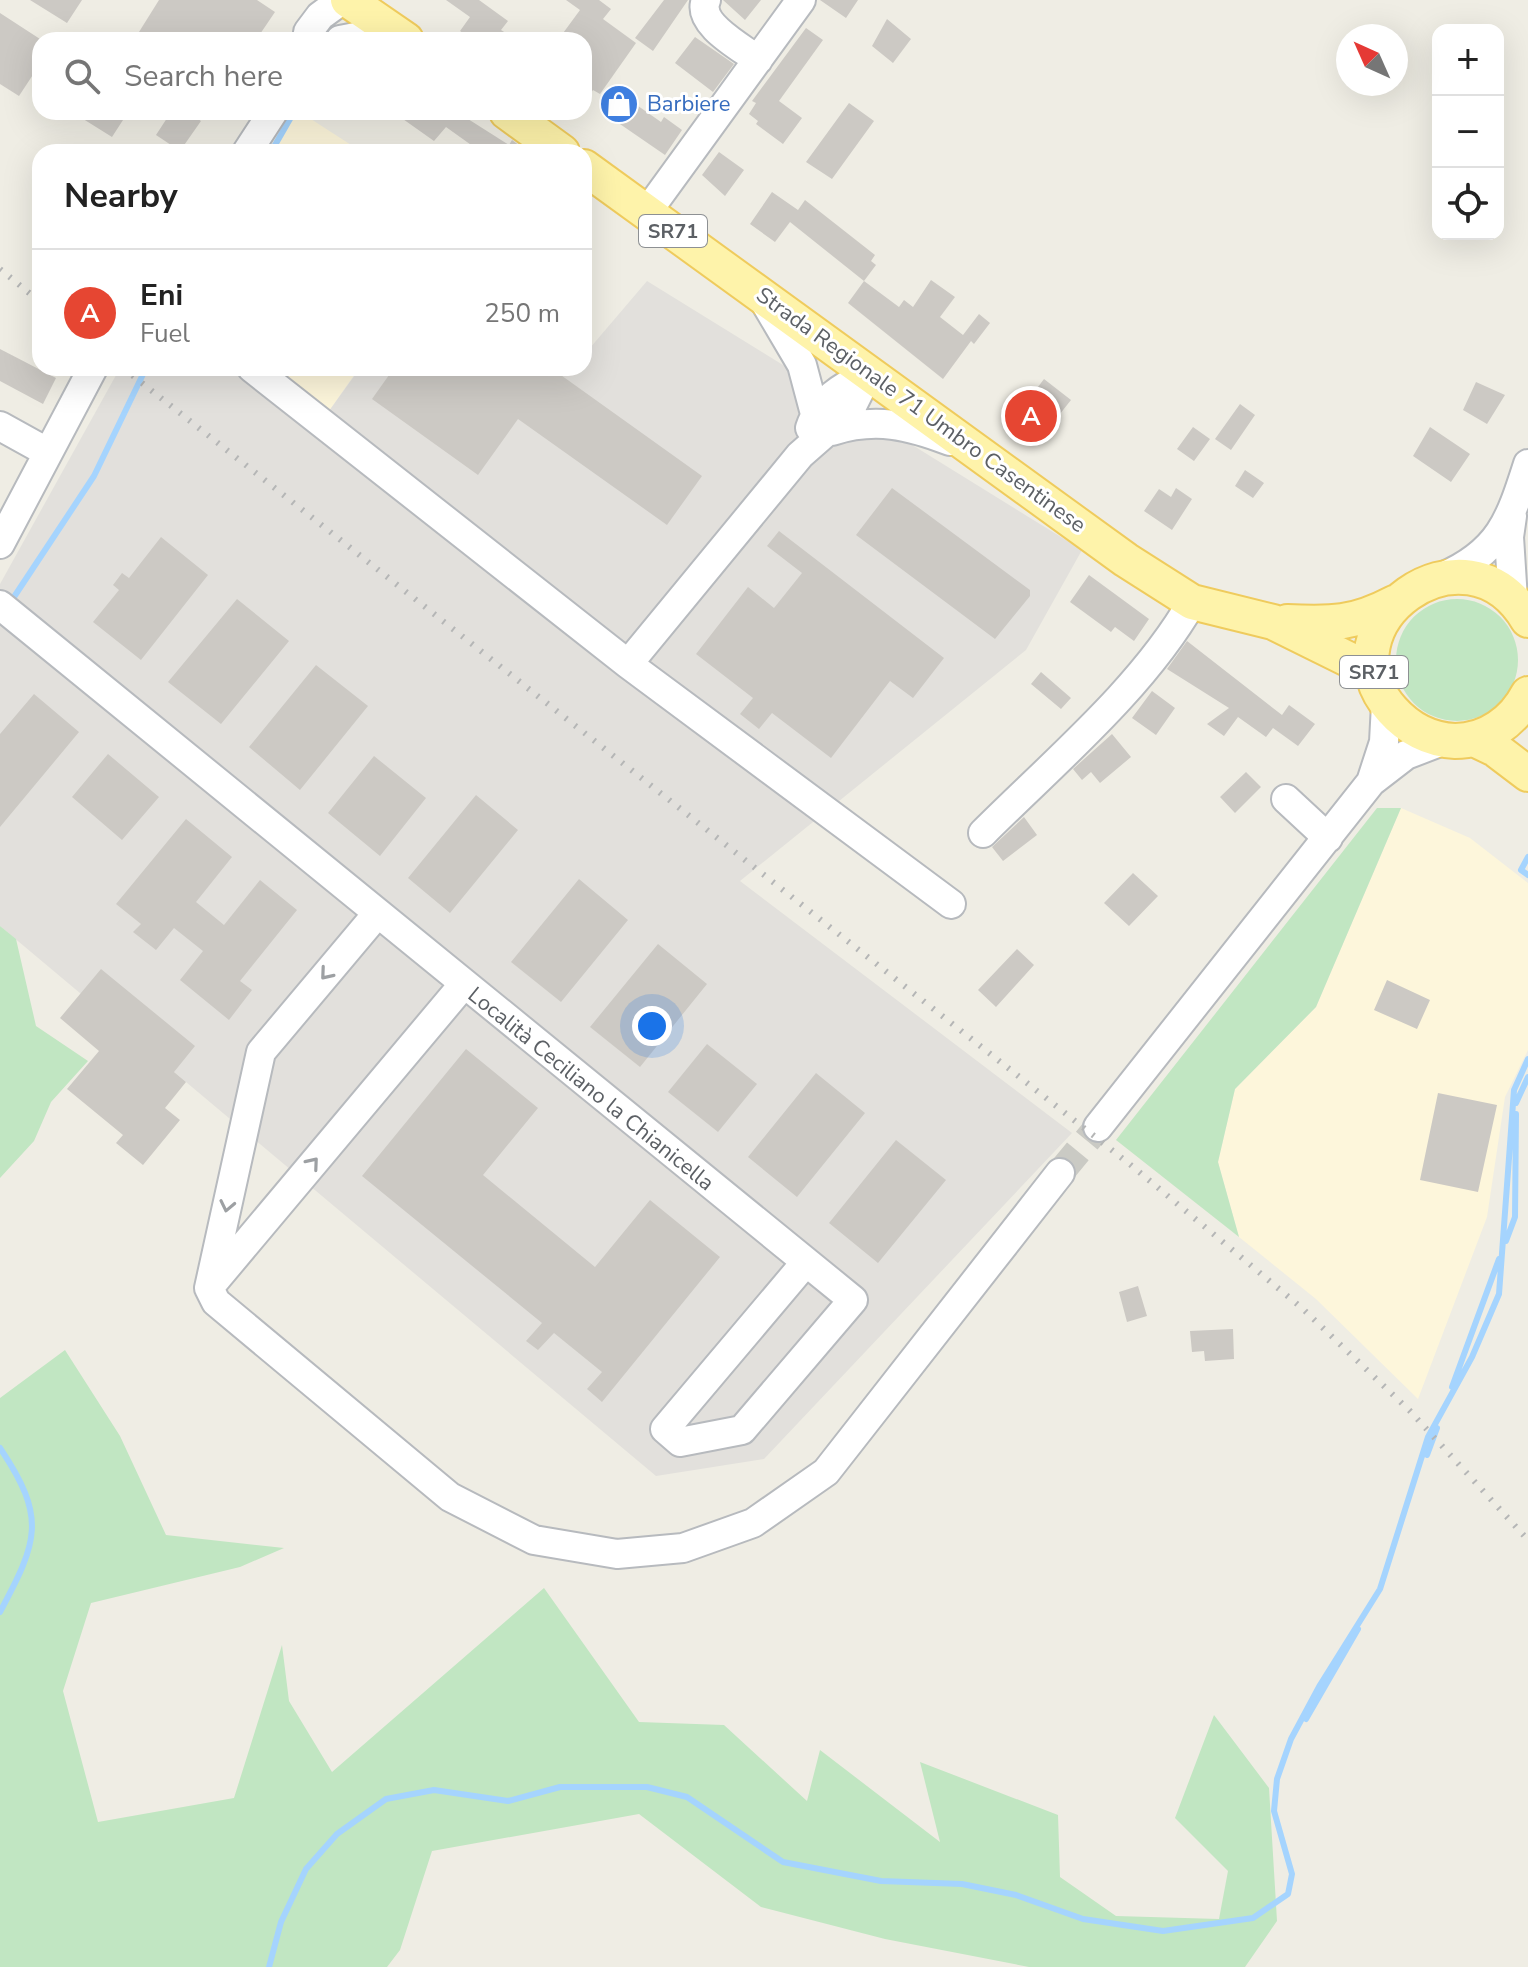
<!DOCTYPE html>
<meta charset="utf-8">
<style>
:root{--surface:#fff;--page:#f6f6f6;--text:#222;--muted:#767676;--line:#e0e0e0;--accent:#e64632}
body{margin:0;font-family:"Nunito Sans",sans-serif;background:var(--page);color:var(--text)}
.controls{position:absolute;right:24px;top:24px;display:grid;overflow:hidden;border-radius:16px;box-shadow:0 8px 32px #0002}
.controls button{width:72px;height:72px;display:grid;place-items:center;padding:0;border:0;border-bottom:2px solid var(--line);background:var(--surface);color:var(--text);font:40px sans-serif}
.compass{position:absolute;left:1336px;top:24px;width:72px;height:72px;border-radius:50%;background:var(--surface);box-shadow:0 8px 32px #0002;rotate:315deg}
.you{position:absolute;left:652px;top:1026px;width:28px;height:28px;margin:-20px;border:6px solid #fff;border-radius:50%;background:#1a73e8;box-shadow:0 0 0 12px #1a73e833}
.badge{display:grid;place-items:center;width:52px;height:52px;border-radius:50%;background:var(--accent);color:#fff;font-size:26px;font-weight:700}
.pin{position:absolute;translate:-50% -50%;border:4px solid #fff;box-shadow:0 2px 8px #0006}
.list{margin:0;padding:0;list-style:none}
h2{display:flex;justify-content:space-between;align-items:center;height:104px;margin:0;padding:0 32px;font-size:34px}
h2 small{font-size:26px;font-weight:400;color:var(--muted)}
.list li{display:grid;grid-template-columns:52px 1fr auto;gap:24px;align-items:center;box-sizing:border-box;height:128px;padding:0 32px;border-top:2px solid var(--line)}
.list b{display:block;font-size:30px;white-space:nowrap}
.list p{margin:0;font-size:26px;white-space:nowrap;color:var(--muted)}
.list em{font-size:26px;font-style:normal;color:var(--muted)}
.icon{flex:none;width:44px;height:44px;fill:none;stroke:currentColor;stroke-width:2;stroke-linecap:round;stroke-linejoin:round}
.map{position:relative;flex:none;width:1528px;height:1967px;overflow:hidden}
.search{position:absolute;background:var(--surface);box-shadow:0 8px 32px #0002;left:32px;top:32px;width:560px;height:88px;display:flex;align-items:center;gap:20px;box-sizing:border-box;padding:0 28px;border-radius:24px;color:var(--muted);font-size:30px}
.panel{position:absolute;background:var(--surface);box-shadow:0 8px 32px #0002;left:32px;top:144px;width:560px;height:232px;border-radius:24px}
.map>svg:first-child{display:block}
.commercial{fill:#fdf6db}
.industrial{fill:#e2e0dc}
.green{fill:#c1e6c2}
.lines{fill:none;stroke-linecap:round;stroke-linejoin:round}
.stream{stroke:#a5d4fe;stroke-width:6}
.building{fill:#ccc9c4}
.minor-tunnel{stroke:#cacac4;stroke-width:28;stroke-dasharray:28 14;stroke-linecap:butt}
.minor-casing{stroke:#b7babe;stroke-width:32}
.major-casing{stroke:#efcb5d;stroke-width:38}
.minor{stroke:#fff;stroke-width:28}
.major{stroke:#fef3aa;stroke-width:34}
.rail{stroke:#b5b6b6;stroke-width:6;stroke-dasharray:2 10;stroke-linecap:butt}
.oneway{stroke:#9da0a3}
.labels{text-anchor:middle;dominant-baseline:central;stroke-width:6;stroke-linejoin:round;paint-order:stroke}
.shield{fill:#fff;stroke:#8d9093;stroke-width:2}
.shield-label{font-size:20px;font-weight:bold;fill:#5c6065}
.shop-label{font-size:22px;fill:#366cbe;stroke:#fff;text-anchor:start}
.street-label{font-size:22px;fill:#5c6065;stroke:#fff}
</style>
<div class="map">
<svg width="1528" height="1967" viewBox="0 0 1528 1967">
<rect width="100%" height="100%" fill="#efede4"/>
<!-- commercial -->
<path class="commercial" d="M295 112H300L362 152H270Z
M274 368H359L329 411Z
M1401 808 1470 838 1528 883V1050L1505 1097 1487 1217 1418 1399 1316 1299 1239 1237 1218 1162 1235 1089 1316 1007Z"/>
<!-- industrial -->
<path class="industrial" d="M647 281 1082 550 1026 650 740 881 1072 1133 764 1459 656 1476 0 926V584L120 368H274L329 411 360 368H584V355Z"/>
<!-- green -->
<path class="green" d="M1396 660a61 61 0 1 1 122 0a61 61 0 1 1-122 0Z
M1377 808H1401L1316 1007 1235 1089 1218 1162 1239 1237 1116 1140Z
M0 926 16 939 36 1026 88 1061 51 1102 34 1141 0 1178Z
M65 1350 120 1436 166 1535 284 1548 240 1567 91 1603 63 1691 98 1822 234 1798 282 1645 289 1701 332 1772 544 1588 639 1722 724 1725 807 1801 820 1750 940 1842 920 1762 1058 1815 1060 1877 1116 1916 1219 1919 1228 1871 1175 1818 1214 1715 1269 1788 1277 1921 1245 1967H1029L885 1939 761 1907 639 1814 432 1851 400 1950 387 1967H0V1398Z"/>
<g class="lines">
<!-- stream -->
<path class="stream" d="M271 152 294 112
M10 603 94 476 146 368
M1528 857 1521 870 1528 875
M1516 1103 1528 1077
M1506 1241 1515 1217 1516 1114
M1452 1387 1499 1259
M0 1448C47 1518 38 1541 0 1612
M1427 1455 1437 1428
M1306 1719 1358 1629
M269 1967 281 1922 306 1869 337 1834 386 1799 434 1790 508 1801 560 1787H647L687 1797 783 1862 881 1881 962 1884 1016 1895 1083 1919 1163 1931 1253 1918 1288 1894 1292 1874 1274 1811 1277 1779 1291 1739 1320 1685 1380 1589 1428 1437 1472 1357 1499 1294 1514 1090 1528 1059"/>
</g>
<!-- building -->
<path class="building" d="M30 0H82L67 23Z
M159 0H257L275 12 256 40H134Z
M446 0H479L508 21 501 30 517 40H472L460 31 470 17Z
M566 0H599L611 9 603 19 636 43 600 94 593 90 584 103V40H558L580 10Z
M664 0H688L653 51 635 38Z
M723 0H761L745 20Z
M820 0H858L846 18Z
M0 13 40 39V64L19 96 0 84Z
M887 19 911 39 893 63 872 46Z
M806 28 823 40 779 101 802 118 783 144 756 124 758 121 749 114 756 103 752 101Z
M695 37 734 64 713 92 675 63Z
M631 101 661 122 664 117 682 130 665 155 617 122Z
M849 103 874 121 832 179 806 162Z
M72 112H123L119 118 123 120 112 137Z
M171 112H188L201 121 180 151 156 135Z
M393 112H457L509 145 512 140 528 152H481L446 127 434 141Z
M719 152 744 170 725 196 702 175Z
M772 192 798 210 805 200 875 255 871 261 876 265 864 281 899 307 904 300 913 307 931 280 955 297 940 317 963 335 979 314 990 323 974 344 971 341 943 379 848 303 864 281 790 222 775 242 750 224Z
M0 349 56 378 43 404 0 381Z
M394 368H551L702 476 667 525 518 419 478 475 372 399Z
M1044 379 1071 400 1040 439 1014 419Z
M1476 382 1505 395 1487 424 1463 410Z
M1240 404 1255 415 1231 450 1215 439Z
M1193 427 1210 439 1194 461 1177 449Z
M1430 427 1470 454 1451 482 1413 456Z
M1245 470 1264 483 1253 498 1235 486Z
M892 488 1030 590V596L995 639 856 535Z
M1176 488 1192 499 1172 530 1144 511 1159 489 1171 497Z
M779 531 944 658 913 698 890 681 831 758 772 713 759 729 740 714 753 698 696 654 748 587 774 608 802 573 767 546Z
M161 537 208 575 141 660 93 622 119 590 113 585 122 573 129 578Z
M1089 575 1149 619 1134 641 1115 627 1111 632 1070 602Z
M237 599 289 641 221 724 168 682Z
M1187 641 1282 715 1289 705 1315 724 1298 746 1273 728 1266 737 1238 717 1224 736 1207 724 1229 708 1167 669Z
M316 665 368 706 300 790 249 747Z
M1041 672 1071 698 1061 709 1031 684Z
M1152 691 1175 708 1156 735 1132 718Z
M34 694 79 732 0 827V734Z
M1112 734 1131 757 1100 783 1091 772 1082 780 1073 769Z
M108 754 159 797 122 840 72 797Z
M374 756 426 798 380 856 328 813Z
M1246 772 1261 787 1235 813 1220 797Z
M476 795 518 830 450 913 408 878Z
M1024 817 1037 835 1003 861 992 847Z
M186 819 232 857 196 902 224 925 260 880 297 910 240 981 252 990 229 1020 180 980 203 951 174 928 156 950 133 932 141 924 116 904Z
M1133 873 1158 896 1129 926 1104 903Z
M579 879 628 920 561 1002 511 962Z
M658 944 707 984 640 1067 590 1027Z
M1017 949 1034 965 996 1007 978 990Z
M101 969 195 1046 174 1072 186 1082 165 1108 180 1120 143 1165 116 1143 123 1135 67 1089 99 1051 60 1018Z
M1387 980 1430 1000 1417 1029 1374 1010Z
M707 1044 757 1084 718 1132 668 1092Z
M466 1049 538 1108 483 1175 595 1267 650 1200 720 1257 602 1402 587 1389 602 1372 554 1333 538 1350 526 1341 542 1323 362 1176Z
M816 1073 865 1113 797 1197 748 1157Z
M1438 1093 1497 1105 1478 1192 1420 1180Z
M896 1140 946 1180 878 1263 829 1223Z
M1138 1286 1147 1316 1127 1322 1119 1292Z
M1233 1329 1234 1359 1205 1361 1204 1351 1192 1352 1190 1331Z"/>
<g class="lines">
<!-- minor-tunnel -->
<path class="minor-tunnel" d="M1060 1173 1098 1127"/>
<!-- minor casing -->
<g class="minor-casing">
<path id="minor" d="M706 0C696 24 741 47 758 60
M308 32 320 16 342 0
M340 40 392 30
M247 152 273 112
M647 212 801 0
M766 304 802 365 815 414
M252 368 628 664 800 455 849 412 868 374
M0 426 47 452
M810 428C819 400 843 386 868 374
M832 431C875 417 909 425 950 441
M1512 516 1509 537 1513 600
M0 544 93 368
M1442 577C1500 552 1510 520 1528 464
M0 605 853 1300 742 1430 680 1442 665 1429 806 1262
M628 664 951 904
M1371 782 1384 742 1386 704
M1286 799 1328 838
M983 833C1053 763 1143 688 1192 602
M1098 1127 1371 782 1406 755 1445 740
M212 1284 463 985
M209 1288 216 1302 450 1497 534 1540 617 1554 683 1548 753 1523 826 1472 1060 1173
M209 1288 261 1052 377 914"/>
</g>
<!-- major casing -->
<g class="major-casing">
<path id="major" d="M348 0 406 40
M507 112 562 152
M584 167 1126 560 1192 602 1273 622 1374 672
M1528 620C1465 514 1317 626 1392 710 1408 728 1430 740 1455 741 1487 741 1514 721 1528 694
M1287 622C1332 624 1354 624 1394 603
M1474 739 1495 749 1528 774"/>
</g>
<!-- minor -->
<use href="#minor" class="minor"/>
<!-- major -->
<use href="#major" class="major"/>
<!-- rail -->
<path class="rail" d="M0 269 40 302
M123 368 1132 1166 1303 1309 1410 1411 1528 1540"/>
</g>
<!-- one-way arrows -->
<defs><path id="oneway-chevron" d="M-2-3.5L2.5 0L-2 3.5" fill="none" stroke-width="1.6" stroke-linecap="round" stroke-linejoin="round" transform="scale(2)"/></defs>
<g class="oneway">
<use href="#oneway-chevron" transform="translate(326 974) rotate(130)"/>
<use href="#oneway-chevron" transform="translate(313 1163) rotate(-50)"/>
<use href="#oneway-chevron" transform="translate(227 1206) rotate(102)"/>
</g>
<!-- icons -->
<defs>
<g id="shop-disc" transform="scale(2)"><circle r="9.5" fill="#3f7fe0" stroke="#fff"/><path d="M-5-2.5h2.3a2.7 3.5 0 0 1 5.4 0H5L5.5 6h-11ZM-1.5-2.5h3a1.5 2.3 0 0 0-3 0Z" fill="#fff"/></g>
</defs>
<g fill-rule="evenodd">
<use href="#shop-disc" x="619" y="104"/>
</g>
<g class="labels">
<!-- shield labels -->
<g class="shield">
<rect x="639" y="215" width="68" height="32" rx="6"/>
<rect x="1340" y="656" width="68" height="32" rx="6"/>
</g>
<g class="shield-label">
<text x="673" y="231">SR71</text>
<text x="1374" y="672">SR71</text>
</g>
<!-- shop labels -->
<g class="shop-label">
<text x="647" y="104">Barbiere</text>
</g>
<!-- street labels -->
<g class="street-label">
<text transform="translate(921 410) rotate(36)">Strada Regionale 71 Umbro Casentinese</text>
<text transform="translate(591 1089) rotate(39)">Località Ceciliano la Chianicella</text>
</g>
</g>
</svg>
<div class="controls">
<button>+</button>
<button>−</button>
<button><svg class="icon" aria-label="locate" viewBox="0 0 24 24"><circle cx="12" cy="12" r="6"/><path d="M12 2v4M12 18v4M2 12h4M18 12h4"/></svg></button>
</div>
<svg class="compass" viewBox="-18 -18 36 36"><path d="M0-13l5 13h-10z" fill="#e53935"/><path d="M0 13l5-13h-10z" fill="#767676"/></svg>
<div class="you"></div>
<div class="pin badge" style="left:1031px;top:416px">A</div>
<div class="search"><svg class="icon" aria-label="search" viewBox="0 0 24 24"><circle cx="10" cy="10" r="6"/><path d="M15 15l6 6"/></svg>Search here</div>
<section class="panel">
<h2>Nearby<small></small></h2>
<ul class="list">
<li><span class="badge">A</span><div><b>Eni</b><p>Fuel</p></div><em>250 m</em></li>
</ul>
</section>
</div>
